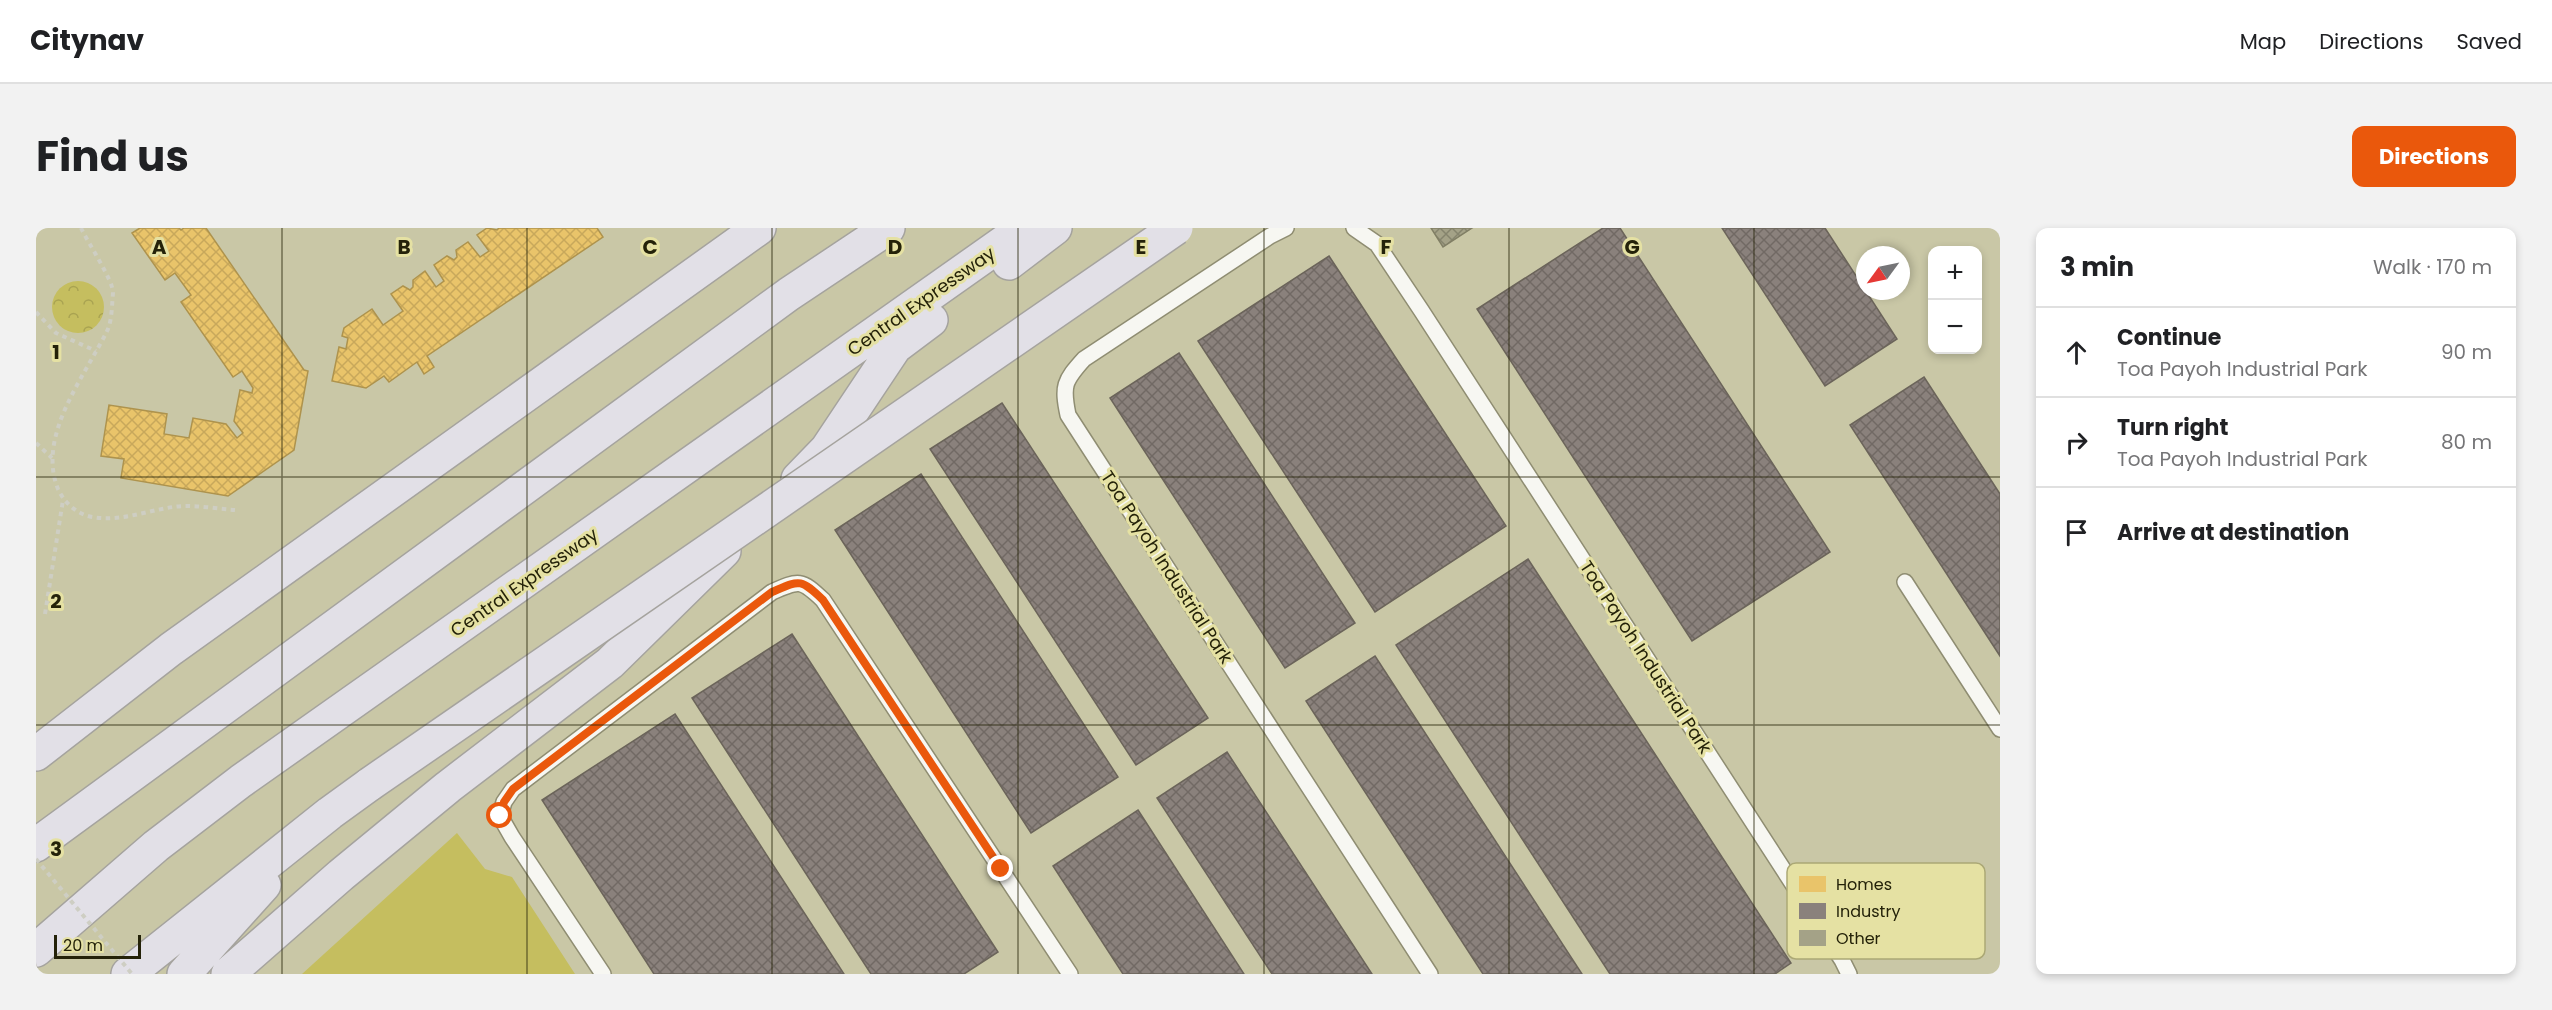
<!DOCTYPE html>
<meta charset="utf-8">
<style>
:root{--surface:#fff;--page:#f2f2f2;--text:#202124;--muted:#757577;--line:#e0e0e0;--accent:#ea580c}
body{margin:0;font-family:Poppins,sans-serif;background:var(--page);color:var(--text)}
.controls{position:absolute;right:18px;top:18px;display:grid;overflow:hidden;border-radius:12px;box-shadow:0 3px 9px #0003}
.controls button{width:54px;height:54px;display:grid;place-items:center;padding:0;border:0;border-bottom:2px solid var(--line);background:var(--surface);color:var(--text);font:30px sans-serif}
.compass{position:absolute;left:1820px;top:18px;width:54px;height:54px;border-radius:50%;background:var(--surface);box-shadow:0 3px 9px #0003;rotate:237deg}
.scale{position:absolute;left:18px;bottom:15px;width:87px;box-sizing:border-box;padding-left:6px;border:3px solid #242209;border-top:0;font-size:16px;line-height:21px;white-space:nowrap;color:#242209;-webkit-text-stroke:4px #e5e1a3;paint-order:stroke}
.stop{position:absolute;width:18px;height:18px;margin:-14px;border:4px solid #ea580c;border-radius:50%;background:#fff}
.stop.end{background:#ea580c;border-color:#fff;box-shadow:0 2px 6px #0008}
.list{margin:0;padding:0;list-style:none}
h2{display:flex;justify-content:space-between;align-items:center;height:78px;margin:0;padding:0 24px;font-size:26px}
h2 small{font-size:20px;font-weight:400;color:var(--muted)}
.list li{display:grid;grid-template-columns:39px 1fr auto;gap:18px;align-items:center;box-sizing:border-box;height:90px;padding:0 24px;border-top:2px solid var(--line)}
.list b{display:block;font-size:22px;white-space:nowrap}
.list p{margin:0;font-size:20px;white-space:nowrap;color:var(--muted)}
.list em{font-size:20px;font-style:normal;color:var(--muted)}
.icon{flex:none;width:33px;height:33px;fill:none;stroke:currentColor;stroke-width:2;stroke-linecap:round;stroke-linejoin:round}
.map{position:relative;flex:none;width:1964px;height:746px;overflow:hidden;border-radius:12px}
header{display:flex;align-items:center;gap:36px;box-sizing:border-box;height:84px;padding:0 30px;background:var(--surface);border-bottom:2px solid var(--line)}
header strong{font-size:28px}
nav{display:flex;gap:33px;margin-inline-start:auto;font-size:21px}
.intro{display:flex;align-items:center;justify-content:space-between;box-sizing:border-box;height:144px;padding:0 36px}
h1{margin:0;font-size:42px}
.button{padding:15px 27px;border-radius:12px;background:var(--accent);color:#fff;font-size:21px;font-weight:700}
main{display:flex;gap:36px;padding:0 36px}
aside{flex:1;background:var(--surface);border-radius:12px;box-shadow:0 3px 9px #0003}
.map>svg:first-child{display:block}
.grass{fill:#c5be5f}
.park{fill:url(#park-crowns)}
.homes{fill:url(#homes-cross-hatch);stroke:#ae934d;stroke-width:1.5}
.industry{fill:url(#industry-cross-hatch);stroke:#6b645a;stroke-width:1.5}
.building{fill:url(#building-cross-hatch);stroke:#817f65;stroke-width:1.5}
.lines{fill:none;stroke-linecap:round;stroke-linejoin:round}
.service-casing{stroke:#8f8d72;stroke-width:18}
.motorway-casing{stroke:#a5a39e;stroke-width:36}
.path{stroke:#cecec3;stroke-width:4;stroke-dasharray:4.5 4.5;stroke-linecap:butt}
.service{stroke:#f7f7f2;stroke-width:15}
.motorway{stroke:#e2e0e7;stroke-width:33}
.motorway-bridge-casing{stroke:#a5a39e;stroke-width:36;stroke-linecap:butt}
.path-bridge{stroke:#cecec3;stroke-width:4;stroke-dasharray:4.5 4.5;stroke-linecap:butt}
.motorway-bridge{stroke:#e2e0e7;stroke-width:33}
.route{stroke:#ea580c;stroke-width:8}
.grid{fill:none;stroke:#242209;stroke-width:1.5;stroke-opacity:0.55}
.labels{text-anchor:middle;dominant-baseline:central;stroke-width:6;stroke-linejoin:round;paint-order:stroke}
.street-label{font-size:18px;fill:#242209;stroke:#e5e1a3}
.key{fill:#e5e1a3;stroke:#aba875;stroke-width:1.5}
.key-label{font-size:16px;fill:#242209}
.grid-label{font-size:20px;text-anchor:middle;font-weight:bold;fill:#242209;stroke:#e5e1a3;stroke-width:6;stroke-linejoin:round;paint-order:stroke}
</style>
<header>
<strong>Citynav</strong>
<nav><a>Map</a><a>Directions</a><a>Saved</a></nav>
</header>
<div class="intro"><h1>Find us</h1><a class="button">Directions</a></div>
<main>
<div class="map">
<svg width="1964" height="746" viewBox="0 0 1964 746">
<defs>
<pattern id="park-crowns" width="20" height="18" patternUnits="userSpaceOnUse" patternTransform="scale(1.5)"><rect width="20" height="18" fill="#c5be5f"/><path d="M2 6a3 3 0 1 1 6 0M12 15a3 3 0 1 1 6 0" fill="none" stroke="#a9a351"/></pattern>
<pattern id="homes-cross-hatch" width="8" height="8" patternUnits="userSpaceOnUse" patternTransform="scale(1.5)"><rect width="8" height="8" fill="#e9c46a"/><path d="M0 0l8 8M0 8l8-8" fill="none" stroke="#c8a85b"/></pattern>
<pattern id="industry-cross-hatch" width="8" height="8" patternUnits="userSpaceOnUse" patternTransform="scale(1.5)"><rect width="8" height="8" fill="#8a817c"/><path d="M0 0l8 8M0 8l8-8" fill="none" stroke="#716964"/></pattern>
<pattern id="building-cross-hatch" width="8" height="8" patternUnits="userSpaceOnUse" patternTransform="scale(1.5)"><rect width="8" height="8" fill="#a4a287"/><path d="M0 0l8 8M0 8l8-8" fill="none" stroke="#85846d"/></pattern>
</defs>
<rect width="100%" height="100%" fill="#c9c7a6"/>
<!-- grass -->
<path class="grass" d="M421 605 449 641 476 649 539 746H266Z"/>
<!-- park -->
<path class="park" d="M16 79a26 26 0 1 1 52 0a26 26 0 1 1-52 0Z"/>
<!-- homes -->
<path class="homes" d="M104 0H143L145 2 148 0H170L268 142 272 143 258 222 192 268 85 250 88 231 65 228 73 177 131 186 128 206 153 210 157 190 190 196 201 210 207 205 198 193 204 162 216 165 217 160 206 143 197 149 145 74 155 67 139 45 129 52 96 5Z
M451 0 461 2 463 0H561L567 9 391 128 398 139 388 146 381 134 353 154 348 148 330 160 296 153 303 119 310 121 312 110 306 108 308 100 336 81 347 97 367 83 355 66 367 58 374 62 377 59V52L389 43 400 59 408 53 398 37 411 28 418 32 421 29 420 22 432 14 444 29 453 23 441 7Z"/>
<!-- industry -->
<path class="industry" d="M1567 0H1584L1794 324 1656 413 1441 81Z
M1686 0H1789L1861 111 1789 158Z
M1293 28 1470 298 1339 384 1162 113Z
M1143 125 1319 395 1249 440 1074 170Z
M1888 149 1964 266V428L1814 197Z
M966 175 1172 490 1100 537 894 221Z
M885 246 1082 549 995 605 799 302Z
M1492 331 1755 735 1739 746H1574L1360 417Z
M756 406 962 724 928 746H835L656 470Z
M1339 428 1546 746H1447L1270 473Z
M639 486 808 746H618L506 572Z
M1191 524 1336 746H1236L1121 570Z
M1102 582 1208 746H1087L1017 638Z"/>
<!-- building -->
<path class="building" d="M1395 0H1436L1407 19Z"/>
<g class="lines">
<!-- service casing -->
<g class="service-casing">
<path id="service" d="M1250 0 1234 8 1048 131C1028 153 1026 158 1032 187L1394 746
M1318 0 1341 16 1385 82 1806 732 1813 746
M1869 354 1964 501
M567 746 476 609 464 588 468 574 477 561 736 364C763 352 765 351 787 372L1034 746"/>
</g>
<!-- motorway casing -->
<g class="motorway-casing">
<path id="motorway" d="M973 35 1019 0
M762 251 791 221 859 119 895 92
M0 526 135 421 723 0
M0 617 753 66 852 0
M0 722 120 618 205 553 988 0
M92 746 294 585 334 556
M148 746 228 657
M192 746 305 647 412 559 574 435 688 323"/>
</g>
<!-- path -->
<path class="path" d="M45 0C51 13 78 54 77 65 76 76 76 91 72 101 50 147 0 207 22 261 28 274 40 286 56 289 83 294 110 283 137 279 157 276 180 281 200 282
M0 84 20 105 60 123
M0 215 16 230
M9 386 27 272"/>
<!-- service -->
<use href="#service" class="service"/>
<!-- motorway -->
<use href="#motorway" class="motorway"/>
<!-- motorway-bridge casing -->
<g class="motorway-bridge-casing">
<path id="motorway-bridge" d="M334 556 1140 0"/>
</g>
<!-- path-bridge -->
<path class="path-bridge" d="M0 631 96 746"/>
<!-- motorway-bridge -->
<use href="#motorway-bridge" class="motorway-bridge"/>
</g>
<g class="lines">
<!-- route -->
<path class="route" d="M464 588 468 574 477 561 736 364C764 352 764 350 787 372L965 641"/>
</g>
<!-- grid -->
<path class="grid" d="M246 0V746M491 0V746M736 0V746M982 0V746M1228 0V746M1473 0V746M1718 0V746M0 249H1964M0 497H1964"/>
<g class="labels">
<!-- street labels -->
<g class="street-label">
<text transform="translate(885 73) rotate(-35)">Central Expressway</text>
<text transform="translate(1131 339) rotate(57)">Toa Payoh Industrial Park</text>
<text transform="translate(488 354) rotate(-35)">Central Expressway</text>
<text transform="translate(1610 429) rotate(57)">Toa Payoh Industrial Park</text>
</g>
</g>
<!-- legend -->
<rect x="1751" y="635" width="198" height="96" rx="9" class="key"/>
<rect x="1763" y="648" width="27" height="16" fill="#e9c46a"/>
<rect x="1763" y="675" width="27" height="16" fill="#8a817c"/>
<rect x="1763" y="702" width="27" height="16" fill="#a4a287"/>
<g class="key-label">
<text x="1800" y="662">Homes</text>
<text x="1800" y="689">Industry</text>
<text x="1800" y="716">Other</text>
</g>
<g class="grid-label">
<text x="123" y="26">A</text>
<text x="368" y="26">B</text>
<text x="614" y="26">C</text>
<text x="859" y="26">D</text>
<text x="1105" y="26">E</text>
<text x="1350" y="26">F</text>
<text x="1596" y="26">G</text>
<text x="20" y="131">1</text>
<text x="20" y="380">2</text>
<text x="20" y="628">3</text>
</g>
</svg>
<div class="controls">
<button>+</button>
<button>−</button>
</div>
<svg class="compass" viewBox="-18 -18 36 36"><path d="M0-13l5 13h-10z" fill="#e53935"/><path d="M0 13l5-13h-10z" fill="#757577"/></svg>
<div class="scale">20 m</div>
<div class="stop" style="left:464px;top:588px"></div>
<div class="stop end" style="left:965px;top:641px"></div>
</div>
<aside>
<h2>3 min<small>Walk · 170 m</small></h2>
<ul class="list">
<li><svg class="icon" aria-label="ahead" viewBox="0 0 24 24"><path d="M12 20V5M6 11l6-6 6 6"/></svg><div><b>Continue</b><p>Toa Payoh Industrial Park</p></div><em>90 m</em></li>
<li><svg class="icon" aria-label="right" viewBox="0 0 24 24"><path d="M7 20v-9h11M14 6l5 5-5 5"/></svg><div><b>Turn right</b><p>Toa Payoh Industrial Park</p></div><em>80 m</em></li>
<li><svg class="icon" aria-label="arrive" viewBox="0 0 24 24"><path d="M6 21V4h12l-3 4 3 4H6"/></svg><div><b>Arrive at destination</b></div></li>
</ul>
</aside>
</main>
